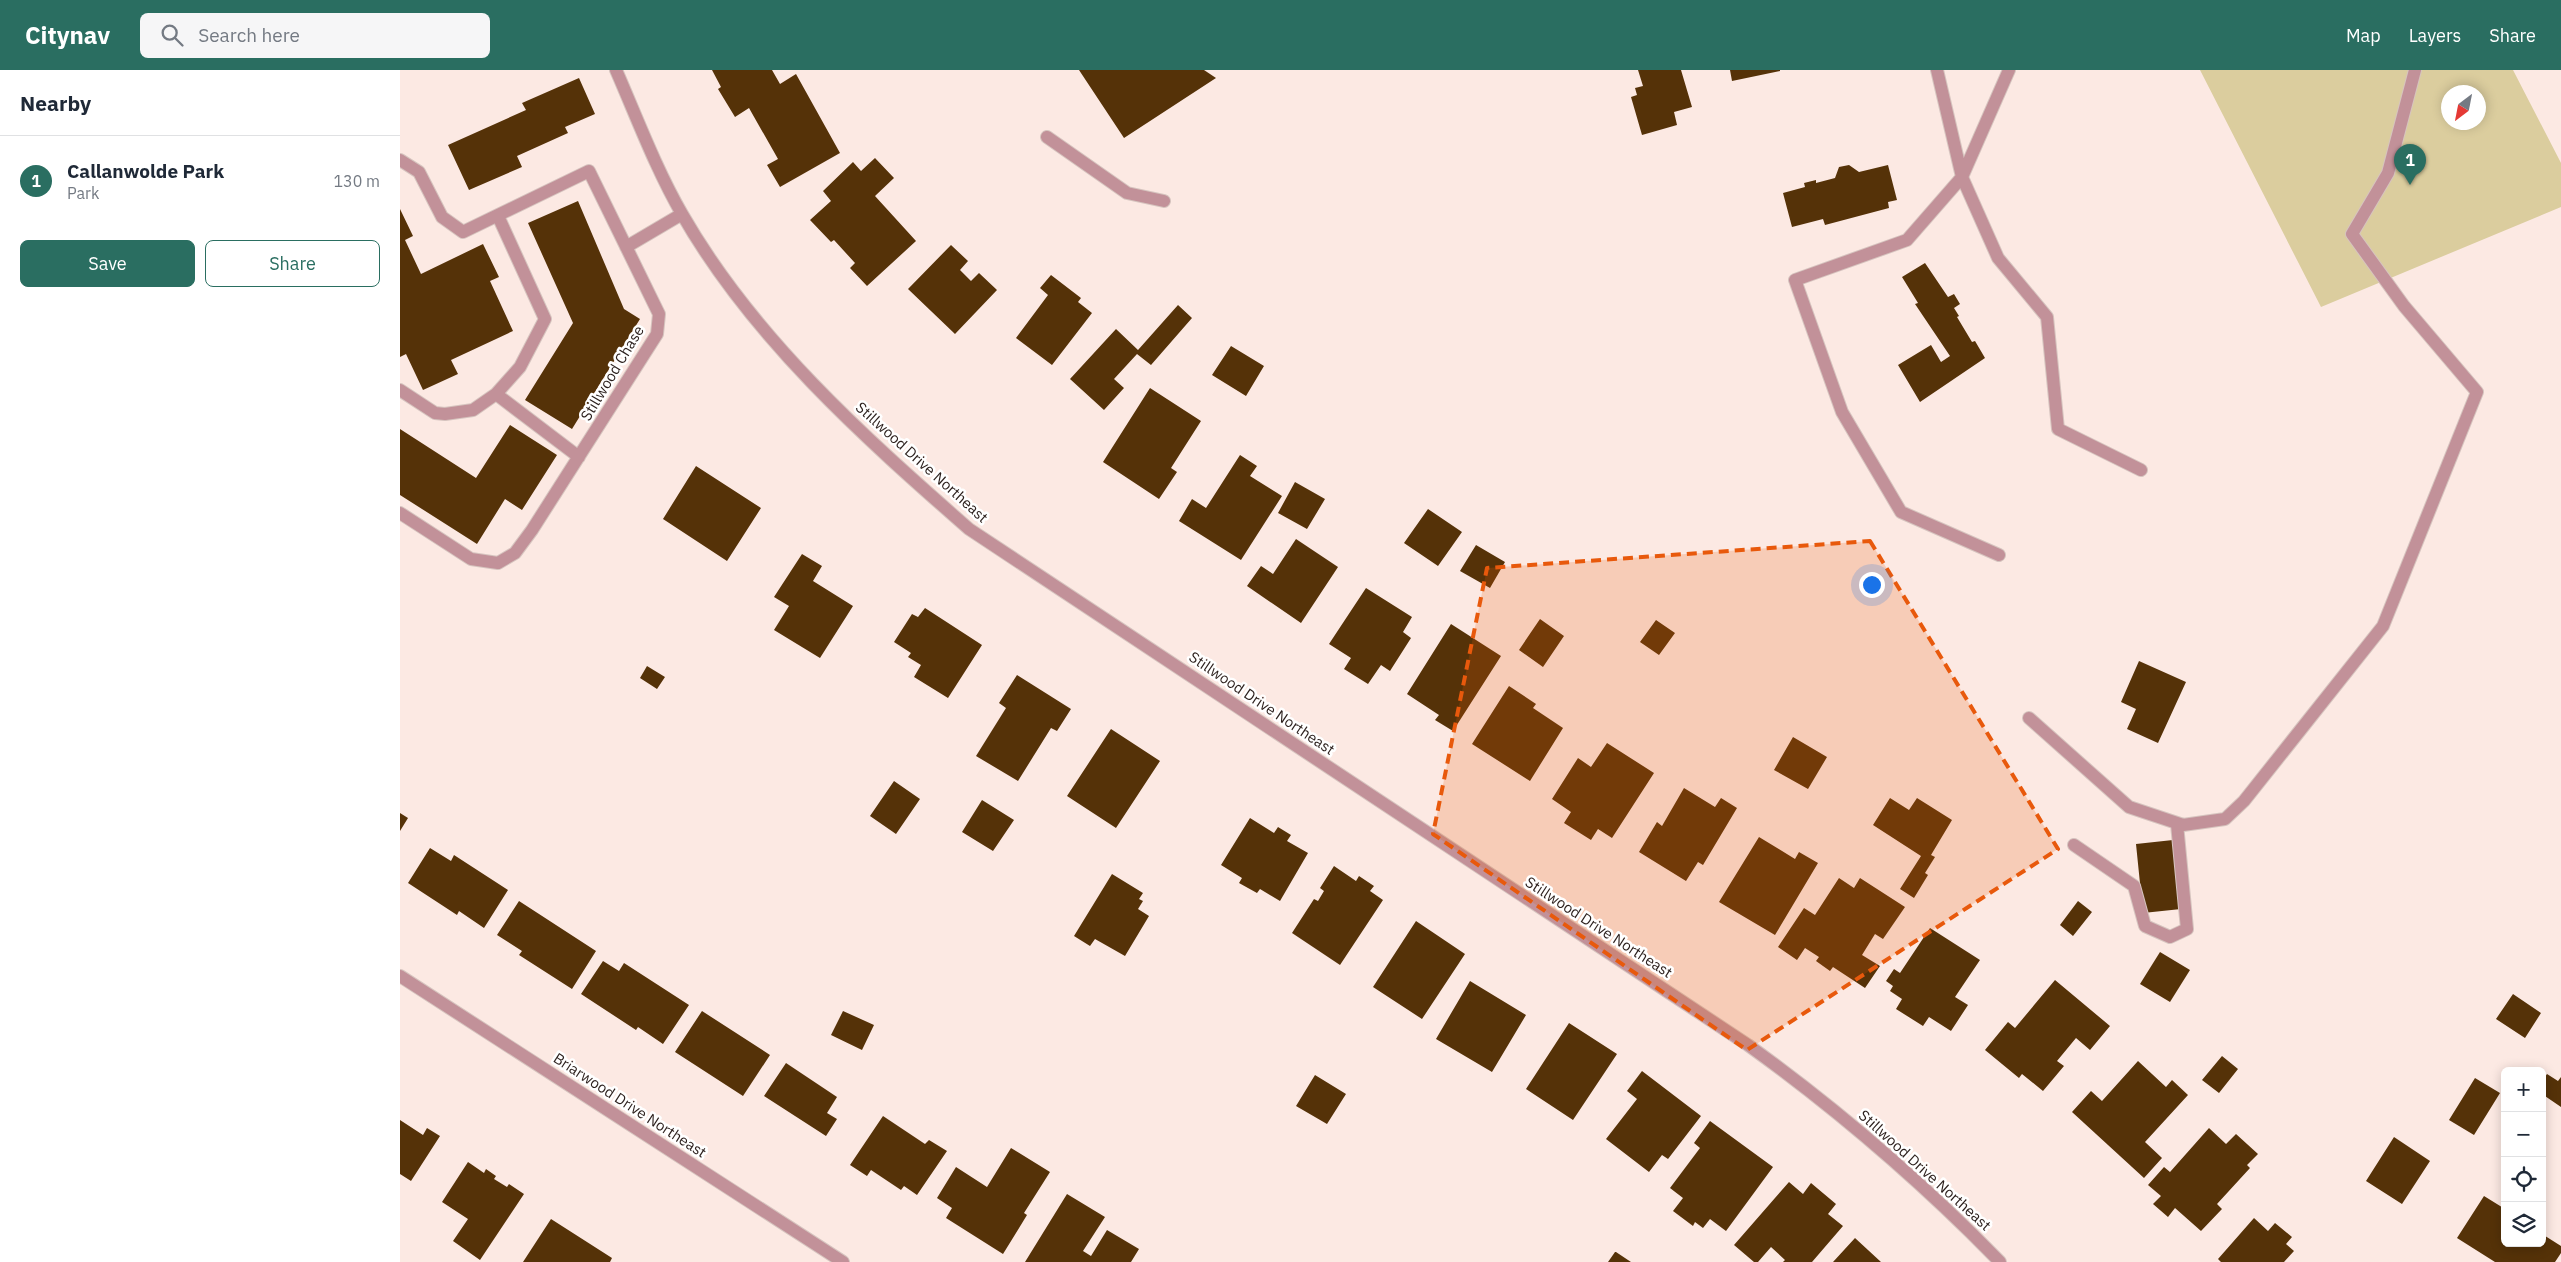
<!DOCTYPE html>
<meta charset="utf-8">
<style>
:root{--surface:#fff;--page:#f6f6f7;--text:#1f2937;--muted:#747a83;--line:#e0e1e3;--accent:#2a6e61}
body{margin:0;font-family:"IBM Plex Sans",sans-serif;background:var(--page);color:var(--text)}
.controls{position:absolute;right:15px;bottom:15px;display:grid;overflow:hidden;border-radius:8px;box-shadow:0 2px 12px #0003}
.controls button{width:45px;height:45px;display:grid;place-items:center;padding:0;border:0;border-bottom:1px solid var(--line);background:var(--surface);color:var(--text);font:25px sans-serif}
.compass{position:absolute;left:2041px;top:15px;width:45px;height:45px;border-radius:50%;background:var(--surface);box-shadow:0 2px 12px #0003;rotate:212deg}
.you{position:absolute;left:1471px;top:514px;width:18px;height:18px;margin:-12px;border:4px solid #fff;border-radius:50%;background:#1a73e8;box-shadow:0 0 0 8px #1a73e833}
.badge{display:grid;place-items:center;width:32px;height:32px;border-radius:50%;background:var(--accent);color:#fff;font-size:16px;font-weight:700}
.pin{position:absolute;translate:-50% -41px;filter:drop-shadow(0 1px 2px #0008)}
.pin::after{content:'';position:absolute;top:26px;width:18px;height:15px;background:inherit;clip-path:polygon(0 0,100% 0,50% 100%)}
.list{margin:0;padding:0;list-style:none}
h2{display:flex;justify-content:space-between;align-items:center;height:65px;margin:0;padding:0 20px;font-size:21px}
h2 small{font-size:16px;font-weight:400;color:var(--muted)}
.list li{display:grid;grid-template-columns:32px 1fr auto;gap:15px;align-items:center;box-sizing:border-box;height:90px;padding:0 20px;border-top:1px solid var(--line)}
.list b{display:block;font-size:19px;white-space:nowrap}
.list p{margin:0;font-size:16px;white-space:nowrap;color:var(--muted)}
.list em{font-size:16px;font-style:normal;color:var(--muted)}
.actions{display:flex;gap:10px;padding:15px 20px}
.actions a{flex:1;padding:11px 0;border:1px solid var(--accent);border-radius:8px;text-align:center;font-size:18px;color:var(--accent)}
.actions .main{background:var(--accent);color:#fff}
.icon{flex:none;width:28px;height:28px;fill:none;stroke:currentColor;stroke-width:2;stroke-linecap:round;stroke-linejoin:round}
.map{position:relative;flex:none;width:2161px;height:1192px;overflow:hidden}
header{display:flex;align-items:center;gap:30px;box-sizing:border-box;height:70px;padding:0 25px;background:var(--accent);color:#fff}
header strong{font-size:24px}
nav{display:flex;gap:28px;margin-inline-start:auto;font-size:18px}
.search{width:350px;height:45px;background:var(--page);display:flex;align-items:center;gap:12px;box-sizing:border-box;padding:0 18px;border-radius:8px;color:var(--muted);font-size:19px}
main{display:flex}
aside{flex:1;background:var(--surface)}
.map>svg:first-child{display:block}
.green{fill:#dbcd9e;fill-rule:evenodd}
.building{fill:#553208}
.lines{fill:none;stroke-linecap:round;stroke-linejoin:round}
.service-casing{stroke:#d6c4bf;stroke-width:14}
.minor-casing{stroke:#d6c4bf;stroke-width:14}
.service{stroke:#c29199;stroke-width:12}
.minor{stroke:#c29199;stroke-width:12}
.marked{fill:#e8590c;fill-opacity:0.2;stroke:#e8590c;stroke-width:4;stroke-dasharray:10 6;stroke-linejoin:round}
.labels{text-anchor:middle;dominant-baseline:central;stroke-width:5;stroke-linejoin:round;paint-order:stroke}
.street-label{font-size:15px;fill:#2a1e1b;stroke:#fff}
</style>
<header>
<strong>Citynav</strong>
<div class="search"><svg class="icon" aria-label="search" viewBox="0 0 24 24"><circle cx="10" cy="10" r="6"/><path d="M15 15l6 6"/></svg>Search here</div>
<nav><a>Map</a><a>Layers</a><a>Share</a></nav>
</header>
<main>
<aside>
<h2>Nearby<small></small></h2>
<ul class="list">
<li><span class="badge">1</span><div><b>Callanwolde Park</b><p>Park</p></div><em>130 m</em></li>
</ul>
<div class="actions"><a class="main">Save</a><a>Share</a></div>
</aside>
<div class="map">
<svg width="2161" height="1192" viewBox="0 0 2161 1192">
<rect width="100%" height="100%" fill="#fce9e3"/>
<!-- green -->
<path class="green" d="M1800 0H2113L2161 93V137L1921 237ZM2048 22H2078V52H2048Z"/>
<!-- building -->
<path class="building" d="M312 0H372L380 14 396 4 440 83 380 117 367 95 378 89 349 38 335 47 318 19 321 17Z
M679 0H804L816 8 724 68Z
M1238 0H1281L1292 37 1274 42 1277 55 1242 65 1231 27 1237 25 1235 18 1243 16Z
M1330 0H1380V1L1332 11Z
M179 8 195 44 165 57 168 63 117 86 122 97 69 120 48 75 126 40 122 33Z
M475 88 494 108 475 126 516 171 467 216 450 198 455 193 434 170 431 172 410 150 431 131 423 121 453 92 461 101Z
M1449 95 1459 102 1488 95 1497 130 1488 132 1489 138 1425 155 1423 149 1392 157 1383 123 1405 117 1404 113 1416 110V113L1435 108 1439 97Z
M178 131 224 239 240 249 172 359 125 330 173 253 128 153Z
M0 139 13 166 5 170 21 204 83 174 99 207 90 211 113 261 51 290 58 304 23 320 6 284 0 287Z
M551 175 568 191 560 200 571 211 579 203 597 220 555 264 508 219Z
M1525 193 1548 227 1554 224 1560 234 1554 238 1559 246 1557 247 1572 272 1575 271 1585 288 1520 332 1498 295 1531 275 1541 292 1550 286 1515 234 1518 233 1502 207Z
M651 205 681 228 678 232 692 243 652 295 616 268 648 225 640 218Z
M778 235 792 248 751 295 737 284 714 309 724 318 704 340 670 309 716 259 738 280Z
M831 276 864 296 846 326 812 305Z
M750 318 801 351 771 398 777 402 759 429 703 392Z
M110 355 157 385 122 440 105 429 77 474 0 425V359L76 408Z
M840 385 857 396 850 406 882 426 841 490 779 451 792 429 806 438Z
M296 396 361 438 327 491 263 449Z
M895 412 925 429 907 459 878 443Z
M1028 439 1062 462 1038 496 1004 473Z
M896 469 938 497 901 553 847 516 861 496 873 504Z
M1076 475 1105 492 1090 518 1060 501Z
M402 484 422 496 413 511 453 536 420 588 374 560 389 536 374 527Z
M966 518 1012 547 1003 562 1011 568 990 601 981 595 968 614 944 599 951 588 929 574Z
M525 538 582 575 548 628 514 607 521 595 508 587 511 583 494 572 512 544 518 547Z
M1140 549 1164 566 1143 597 1119 580Z
M1256 550 1275 563 1259 585 1240 572Z
M1051 554 1101 586 1053 661 1035 650 1039 645 1007 624Z
M1739 591 1786 612 1758 673 1727 659 1736 639 1721 632Z
M247 596 265 607 257 619 240 608Z
M617 605 671 639 657 661 651 658 618 711 576 686 606 638 599 633Z
M1109 616 1136 634 1133 638 1163 658 1130 711 1072 674Z
M711 659 760 691 716 758 667 726Z
M1393 667 1427 687 1408 719 1374 700Z
M1207 673 1254 703 1212 768 1198 759 1191 770 1164 753 1171 742 1152 729 1178 688 1191 697Z
M494 711 520 729 496 764 470 746Z
M1284 718 1315 737 1321 728 1337 738 1303 795 1298 792 1286 811 1239 782 1257 752 1262 756Z
M1490 728 1509 740 1517 728 1552 750 1531 785 1535 787 1525 803 1528 805 1514 828 1500 819 1521 786 1473 755Z
M582 730 614 750 593 781 562 762Z
M0 743 8 748 0 761Z
M850 748 874 763 878 757 891 765 887 771 908 783 880 831 860 819 857 823 839 813 842 808 821 795Z
M1359 767 1395 789 1399 782 1418 793 1375 865 1319 832Z
M1773 770 1781 839 1743 843 1736 774Z
M30 778 51 791 54 785 108 820 84 858 59 841 57 845 8 813Z
M934 796 956 811 959 806 974 816 970 821 983 830 940 895 892 863 914 829 918 831 924 821 920 818Z
M712 804 743 823 739 829 743 831 738 839 749 846 725 886 695 869 690 876 674 866Z
M1439 808 1454 818 1460 808 1505 837 1483 869 1475 864 1462 885 1480 896 1465 918 1433 897 1430 901 1416 891 1419 887 1405 878 1397 890 1378 877 1404 838 1415 845Z
M119 831 196 881 172 919 119 885 122 881 97 865Z
M1678 831 1692 842 1673 866 1660 855Z
M1016 851 1065 884 1022 949 973 917Z
M1530 858 1580 890 1555 927 1568 935 1551 961 1529 947 1523 956 1496 939 1502 929 1490 921 1493 916 1486 911 1494 899 1500 903Z
M1760 882 1790 900 1770 932 1740 914Z
M203 891 219 901 224 893 289 935 263 974 238 957 236 960 181 924Z
M1655 910 1710 956 1690 980 1676 968 1657 991 1664 996 1643 1021 1622 1004 1619 1008 1585 980 1608 952 1615 958Z
M1070 911 1126 945 1092 1002 1036 969Z
M2113 924 2141 943 2125 968 2096 949Z
M302 941 370 985 343 1026 275 982Z
M443 941 474 955 462 980 431 965Z
M1169 953 1217 984 1173 1050 1126 1019Z
M1822 986 1838 999 1819 1023 1802 1010Z
M1738 991 1766 1017 1772 1010 1788 1025 1745 1072 1762 1088 1744 1108 1672 1042 1691 1021 1702 1031Z
M386 993 437 1027 427 1043 437 1049 426 1066 364 1026Z
M1242 1001 1301 1046 1268 1089 1262 1085 1249 1102 1206 1069 1237 1029 1227 1021Z
M2147 1004 2158 1011 2161 1007V1037L2142 1024V1011Z
M915 1005 946 1024 927 1054 896 1036Z
M2075 1008 2100 1023 2074 1065 2049 1050Z
M483 1046 525 1074 529 1070 547 1081 517 1125 504 1116 501 1120 471 1100 467 1106 450 1095Z
M0 1050 23 1065 27 1058 40 1066 11 1111 0 1104Z
M1310 1051 1373 1097 1326 1161 1310 1149 1303 1158 1295 1152 1293 1156 1273 1141 1283 1128 1270 1118 1300 1078 1294 1073Z
M1809 1058 1826 1074 1836 1064 1858 1084 1847 1095 1850 1098 1817 1134 1822 1139 1801 1161 1775 1138 1768 1147 1753 1134 1761 1126 1748 1115 1764 1097 1770 1102Z
M1994 1067 2030 1091 2002 1134 1966 1111Z
M611 1078 650 1102 624 1143 627 1145 603 1184 546 1148 552 1138 537 1128 556 1097 587 1117Z
M68 1092 84 1103 86 1099 96 1106 94 1109 107 1117 109 1114 124 1124 80 1190 53 1171 68 1149 42 1132Z
M1389 1112 1403 1124 1411 1113 1436 1134 1428 1144 1443 1156 1412 1192H1383L1385 1190 1371 1177 1358 1192H1354L1334 1175Z
M667 1124 705 1147 683 1181 691 1186 707 1160 739 1179 731 1192H625Z
M2084 1126 2105 1139V1173H2142V1164L2161 1176V1183L2155 1192H2095L2057 1168Z
M1854 1148 1868 1161 1875 1153 1892 1167 1886 1174 1894 1181 1884 1192H1821L1818 1189Z
M151 1149 212 1188 210 1192H123Z
M1455 1168 1481 1192H1433Z
M1215 1182H1216L1231 1192H1208Z"/>
<g class="lines">
<!-- service casing -->
<g class="service-casing">
<path id="service" d="M1537 0 1562 107 1507 170 1395 210 1442 342 1501 442 1599 485
M1609 0 1562 107 1598 188 1647 247 1658 359 1741 400
M647 67 727 123 764 131
M1629 648 1729 737 1783 755 1825 749 1844 731 1983 556 2077 322 2004 236 1952 164 1988 103 2015 0
M1674 775 1734 816 1745 856 1770 867 1787 859 1777 754"/>
</g>
<!-- minor casing -->
<g class="minor-casing">
<path id="minor" d="M216 0C237 48 256 99 282 144 353 268 463 366 569 459L1348 975C1438 1040 1522 1112 1600 1192
M0 90 19 102 42 147 63 162 189 101 259 244 257 264 132 460 115 483 98 493 71 489 0 443
M226 177 282 144
M0 320 35 343 45 344 73 340 96 324 120 297 145 249 98 146
M96 324 179 387
M0 906 443 1192"/>
</g>
<!-- service -->
<use href="#service" class="service"/>
<!-- minor -->
<use href="#minor" class="minor"/>
</g>
<!-- marked area -->
<path class="marked" d="M1470 471 1658 779 1347 980 1033 764 1087 498Z"/>
<g class="labels">
<!-- street labels -->
<g class="street-label">
<text transform="translate(212 303) rotate(-59)">Stillwood Chase</text>
<text transform="translate(522 392) rotate(42)">Stillwood Drive Northeast</text>
<text transform="translate(862 633) rotate(34)">Stillwood Drive Northeast</text>
<text transform="translate(1199 857) rotate(33)">Stillwood Drive Northeast</text>
<text transform="translate(230 1035) rotate(33)">Briarwood Drive Northeast</text>
<text transform="translate(1525 1100) rotate(42)">Stillwood Drive Northeast</text>
</g>
</g>
</svg>
<div class="controls">
<button>+</button>
<button>−</button>
<button><svg class="icon" aria-label="locate" viewBox="0 0 24 24"><circle cx="12" cy="12" r="6"/><path d="M12 2v4M12 18v4M2 12h4M18 12h4"/></svg></button>
<button><svg class="icon" aria-label="layers" viewBox="0 0 24 24"><path d="M12 4l9 5-9 5-9-5zM3 14l9 5 9-5"/></svg></button>
</div>
<svg class="compass" viewBox="-18 -18 36 36"><path d="M0-13l5 13h-10z" fill="#e53935"/><path d="M0 13l5-13h-10z" fill="#747a83"/></svg>
<div class="you"></div>
<div class="pin badge" style="left:2010px;top:115px">1</div>
</div>
</main>
